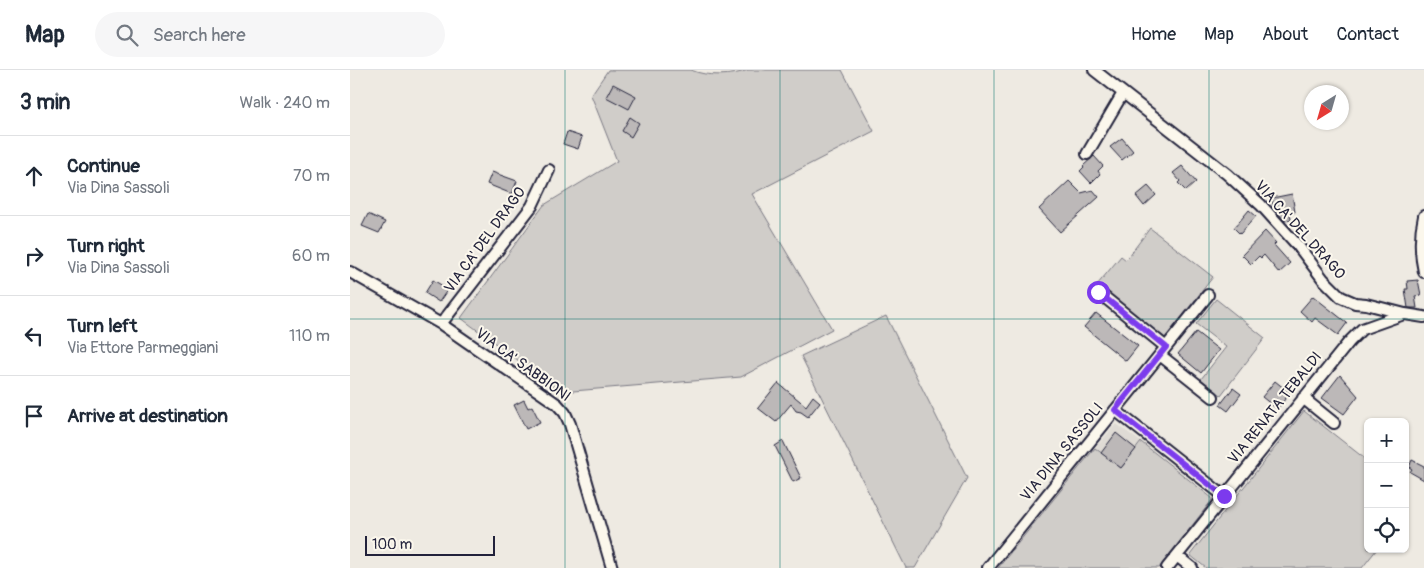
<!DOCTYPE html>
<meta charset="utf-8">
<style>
:root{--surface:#fff;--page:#f6f6f7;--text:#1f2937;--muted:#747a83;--line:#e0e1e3}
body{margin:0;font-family:Pangolin,sans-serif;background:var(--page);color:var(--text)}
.controls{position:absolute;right:15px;bottom:15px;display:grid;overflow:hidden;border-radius:8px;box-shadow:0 1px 4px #0004}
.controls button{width:45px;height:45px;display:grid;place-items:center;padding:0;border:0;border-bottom:1px solid var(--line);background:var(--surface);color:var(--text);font:25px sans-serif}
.compass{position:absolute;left:954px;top:15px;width:45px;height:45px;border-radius:50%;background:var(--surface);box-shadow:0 1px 4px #0004;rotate:217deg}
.scale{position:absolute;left:15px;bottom:12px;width:130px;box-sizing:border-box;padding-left:5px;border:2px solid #22223b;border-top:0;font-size:14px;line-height:18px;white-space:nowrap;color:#22223b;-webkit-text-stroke:4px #fbf7ec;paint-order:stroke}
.stop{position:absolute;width:15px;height:15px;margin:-11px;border:4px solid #7c3aed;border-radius:50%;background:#fff}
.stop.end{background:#7c3aed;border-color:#fff;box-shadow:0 1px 5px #0008}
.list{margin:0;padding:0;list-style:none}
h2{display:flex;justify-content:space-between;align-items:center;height:65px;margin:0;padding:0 20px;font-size:21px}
h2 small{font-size:16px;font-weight:400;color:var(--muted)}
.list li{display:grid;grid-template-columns:32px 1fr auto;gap:15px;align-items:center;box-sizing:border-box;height:80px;padding:0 20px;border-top:1px solid var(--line)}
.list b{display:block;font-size:19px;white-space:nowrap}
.list p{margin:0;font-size:16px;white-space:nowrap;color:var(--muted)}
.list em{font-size:16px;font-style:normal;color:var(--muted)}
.icon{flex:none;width:28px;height:28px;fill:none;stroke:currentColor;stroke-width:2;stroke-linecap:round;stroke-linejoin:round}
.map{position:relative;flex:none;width:1074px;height:498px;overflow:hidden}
header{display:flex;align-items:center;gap:30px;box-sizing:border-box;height:70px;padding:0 25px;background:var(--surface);border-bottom:1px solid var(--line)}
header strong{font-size:24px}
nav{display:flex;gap:28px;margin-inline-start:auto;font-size:18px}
.search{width:350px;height:45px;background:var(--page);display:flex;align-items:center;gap:12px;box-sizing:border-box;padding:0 18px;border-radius:28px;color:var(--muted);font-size:19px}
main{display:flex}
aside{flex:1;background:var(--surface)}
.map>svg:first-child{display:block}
.built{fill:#dfdbd5}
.green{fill:#d0cdc9;stroke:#797882}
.building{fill:#bcb8b8;stroke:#22223b}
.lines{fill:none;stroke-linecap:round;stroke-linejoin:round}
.minor-casing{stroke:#22223b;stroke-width:14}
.minor{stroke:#fbf7ec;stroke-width:10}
.route{stroke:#7c3aed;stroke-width:6}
.grid{fill:none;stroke:#0f766e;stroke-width:1;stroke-opacity:0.55}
.labels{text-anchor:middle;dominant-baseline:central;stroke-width:4;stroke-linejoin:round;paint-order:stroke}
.street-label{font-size:15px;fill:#22223b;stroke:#fbf7ec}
</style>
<header>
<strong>Map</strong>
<div class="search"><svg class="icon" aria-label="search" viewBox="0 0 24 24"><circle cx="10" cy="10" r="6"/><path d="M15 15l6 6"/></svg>Search here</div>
<nav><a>Home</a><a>Map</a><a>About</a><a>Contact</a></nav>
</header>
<main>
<aside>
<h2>3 min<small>Walk · 240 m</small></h2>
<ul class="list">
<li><svg class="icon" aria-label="ahead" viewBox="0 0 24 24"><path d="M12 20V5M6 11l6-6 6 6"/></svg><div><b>Continue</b><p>Via Dina Sassoli</p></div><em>70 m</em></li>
<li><svg class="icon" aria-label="right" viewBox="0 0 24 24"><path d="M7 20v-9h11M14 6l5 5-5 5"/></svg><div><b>Turn right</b><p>Via Dina Sassoli</p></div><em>60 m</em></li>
<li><svg class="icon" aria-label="left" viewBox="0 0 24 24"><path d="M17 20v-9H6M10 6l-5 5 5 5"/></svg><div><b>Turn left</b><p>Via Ettore Parmeggiani</p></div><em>110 m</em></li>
<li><svg class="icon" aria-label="arrive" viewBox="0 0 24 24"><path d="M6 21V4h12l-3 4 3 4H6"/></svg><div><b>Arrive at destination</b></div></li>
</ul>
</aside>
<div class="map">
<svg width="1074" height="498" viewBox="0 0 1074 498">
<rect width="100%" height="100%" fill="#eeeae2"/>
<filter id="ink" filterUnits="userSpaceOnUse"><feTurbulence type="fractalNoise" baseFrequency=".02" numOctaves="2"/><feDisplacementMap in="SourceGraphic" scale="10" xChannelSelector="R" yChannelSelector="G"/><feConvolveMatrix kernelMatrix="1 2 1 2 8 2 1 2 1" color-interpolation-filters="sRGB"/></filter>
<g filter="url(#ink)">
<!-- built -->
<path class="built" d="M766 354 768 355 791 372 771 398 745 378Z"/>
<!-- green -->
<path class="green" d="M258 0H341C356 7 383 6 398 0H492L524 61 402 124 482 259 391 307 211 322 111 248 194 135 267 91 241 25Z
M800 158 863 207 815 268 747 215 771 186 776 190Z
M866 229 915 268 871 325 851 309 876 277 846 254Z
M536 246 617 408 565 498H556L451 286Z
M954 341 1014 388 1018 411V479H1027L1012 498H856L840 485Z
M791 372 862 428V430L809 498H648L745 378 771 398Z"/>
<!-- building -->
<path class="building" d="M263 14 286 26 279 39 256 27Z
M280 47 289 53 281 67 272 61Z
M217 62 232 67 228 79 213 74Z
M772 68 783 81 772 90 760 77Z
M744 86 753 96 748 101 750 104 741 113 730 101 734 97 733 96Z
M832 96 846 112 836 121 828 113 830 111 823 103Z
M142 102 167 111 162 124 137 114Z
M719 111 731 123 743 120 749 127 710 162 689 139Z
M798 116 806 125 794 136 786 126Z
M942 124 945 142 940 143 941 150 935 151 923 137 922 128Z
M899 140 906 146 890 164 884 158Z
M18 144 35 152 29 163 12 156Z
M915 161 926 173 924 175 940 193 929 203 914 185 911 188 909 186 901 194 892 185Z
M83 210 98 219 89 232 75 223Z
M1068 210 1071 225 1065 226 1067 238H1058L1055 219H1058L1057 211Z
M963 226 997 253 988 265 965 248 962 252 950 241Z
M746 243 788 276 776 291 734 257Z
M846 262 869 280 851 303 828 284Z
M990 305 1008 326 994 344 972 328Z
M925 311 940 323 927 339 912 327Z
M428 313 456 336 463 326 470 332 458 347 451 342 446 341 441 334 426 352 408 338Z
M883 318 891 324 878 341 870 335Z
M174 330 178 338 182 336 190 352 176 359 164 335Z
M766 363 786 379 771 398 751 383Z
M433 371 451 408 443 412 425 376Z
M1062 390 1074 396V410L1060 402 1062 399 1059 397Z"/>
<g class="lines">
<!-- minor casing -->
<g class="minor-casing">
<path id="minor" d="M744 0 877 104 911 135 949 177 973 209 991 227 1005 233 1016 234 1055 244 1074 247
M737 84 773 23
M1074 146C1070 163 1070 184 1074 202
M0 202 91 254 207 334 215 343 220 354 262 498
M748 222 816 277
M91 254 182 136 199 100
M810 285 863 327
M953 328 984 353
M765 340 874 426
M827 486 842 498
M638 498 858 225
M817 498 999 272 1012 259 1054 244"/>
</g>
<!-- minor -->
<use href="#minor" class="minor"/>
</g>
</g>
<g class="lines" filter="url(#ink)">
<!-- route -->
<path class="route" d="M748 222 816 277 765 340 874 426"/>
</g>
<!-- grid -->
<path class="grid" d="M215 0V498M430 0V498M644 0V498M859 0V498M0 249H1074"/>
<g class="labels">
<!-- street labels -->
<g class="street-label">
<text transform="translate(950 160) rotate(48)">VIA CA' DEL DRAGO</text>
<text transform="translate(135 170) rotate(-54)">VIA CA' DEL DRAGO</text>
<text transform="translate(173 295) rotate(36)">VIA CA' SABBIONI</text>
<text transform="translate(925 338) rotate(-51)">VIA RENATA TEBALDI</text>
<text transform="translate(712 382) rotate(-51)">VIA DINA SASSOLI</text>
</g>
</g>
</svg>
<div class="controls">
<button>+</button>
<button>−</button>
<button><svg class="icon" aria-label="locate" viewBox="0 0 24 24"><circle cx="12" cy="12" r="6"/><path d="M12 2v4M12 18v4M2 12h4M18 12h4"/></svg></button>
</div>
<svg class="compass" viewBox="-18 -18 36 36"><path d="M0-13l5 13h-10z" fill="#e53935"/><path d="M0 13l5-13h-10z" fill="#747a83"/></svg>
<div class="scale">100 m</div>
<div class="stop" style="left:748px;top:222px"></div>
<div class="stop end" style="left:874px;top:426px"></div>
</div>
</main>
